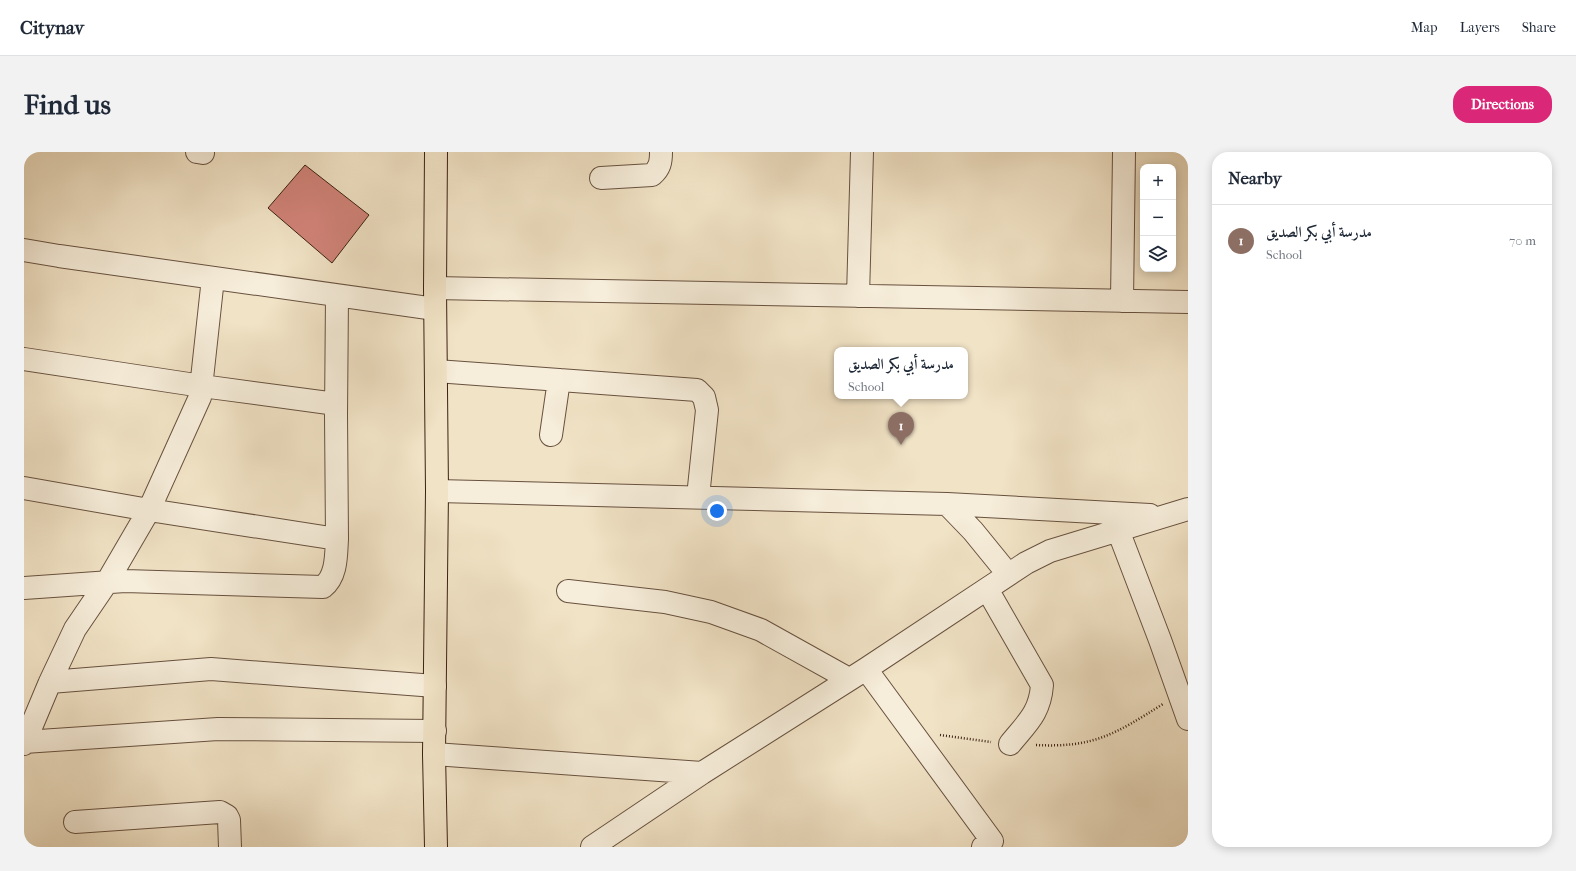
<!DOCTYPE html>
<meta charset="utf-8">
<style>
:root{--surface:#fff;--page:#f2f2f3;--text:#1f2937;--muted:#747a83;--line:#e0e1e3;--accent:#db2777}
body{margin:0;font-family:"IM FELL French Canon",Amiri,serif;background:var(--page);color:var(--text)}
.controls{position:absolute;right:12px;top:12px;display:grid;overflow:hidden;border-radius:8px;box-shadow:0 2px 10px #0003}
.controls button{width:36px;height:36px;display:grid;place-items:center;padding:0;border:0;border-bottom:1px solid var(--line);background:var(--surface);color:var(--text);font:20px sans-serif}
.you{position:absolute;left:693px;top:359px;width:14px;height:14px;margin:-10px;border:3px solid #fff;border-radius:50%;background:#1a73e8;box-shadow:0 0 0 6px #1a73e833}
.badge{display:grid;place-items:center;width:26px;height:26px;border-radius:50%;background:var(--accent);color:#fff;font-size:13px;font-weight:700}
.pin{position:absolute;translate:-50% -33px;filter:drop-shadow(0 1px 2px #0008)}
.pin::after{content:'';position:absolute;top:21px;width:14px;height:12px;background:inherit;clip-path:polygon(0 0,100% 0,50% 100%)}
.popup{position:absolute;left:810px;top:195px;width:134px;height:52px;box-sizing:border-box;display:grid;place-content:center;border-radius:8px;background:var(--surface);filter:drop-shadow(0 1px 3px #0005);font-size:13px;white-space:nowrap;color:var(--muted)}
.popup b{font-size:15px;color:var(--text)}
.popup::after{content:'';position:absolute;left:50%;top:100%;margin-left:-8px;border:8px solid transparent;border-top-color:var(--surface)}
.list{margin:0;padding:0;list-style:none}
h2{display:flex;justify-content:space-between;align-items:center;height:52px;margin:0;padding:0 16px;font-size:17px}
h2 small{font-size:13px;font-weight:400;color:var(--muted)}
.list li{display:grid;grid-template-columns:26px 1fr auto;gap:12px;align-items:center;box-sizing:border-box;height:72px;padding:0 16px;border-top:1px solid var(--line)}
.list b{display:block;font-size:15px;white-space:nowrap}
.list p{margin:0;font-size:13px;white-space:nowrap;color:var(--muted)}
.list em{font-size:13px;font-style:normal;color:var(--muted)}
.icon{flex:none;width:22px;height:22px;fill:none;stroke:currentColor;stroke-width:2;stroke-linecap:round;stroke-linejoin:round}
.map{position:relative;flex:none;width:1164px;height:695px;overflow:hidden;border-radius:16px}
header{display:flex;align-items:center;gap:24px;box-sizing:border-box;height:56px;padding:0 20px;background:var(--surface);border-bottom:1px solid var(--line)}
header strong{font-size:19px}
nav{display:flex;gap:22px;margin-inline-start:auto;font-size:14px}
.intro{display:flex;align-items:center;justify-content:space-between;box-sizing:border-box;height:96px;padding:0 24px}
h1{margin:0;font-size:28px}
.button{padding:10px 18px;border-radius:16px;background:var(--accent);color:#fff;font-size:14px;font-weight:700}
main{display:flex;gap:24px;padding:0 24px}
aside{flex:1;background:var(--surface);border-radius:16px;box-shadow:0 2px 10px #0003}
.map>svg:first-child{display:block}
.building{fill:#d18379;stroke:#3b2012}
.lines{fill:none;stroke-linecap:round;stroke-linejoin:round}
.minor-casing{stroke:#68513f;stroke-width:24}
.major-casing{stroke:#3b2012;stroke-width:24}
.path{stroke:#3b2012;stroke-width:2.5;stroke-dasharray:1 2;stroke-linecap:butt}
.minor{stroke:#f6edda;stroke-width:22}
.major{stroke:#f1e3c6;stroke-width:22}
</style>
<header>
<strong>Citynav</strong>
<nav><a>Map</a><a>Layers</a><a>Share</a></nav>
</header>
<div class="intro"><h1>Find us</h1><a class="button">Directions</a></div>
<main>
<div class="map">
<svg width="1164" height="695" viewBox="0 0 1164 695">
<rect width="100%" height="100%" fill="#f1e3c6"/>
<filter id="stains"><feTurbulence type="fractalNoise" baseFrequency=".005" numOctaves="4"/><feColorMatrix values="0 0 0 0 .2 0 0 0 0 .09 0 0 0 0 .02 0 0 0 .5 -.17"/></filter>
<radialGradient id="worn" r=".72"><stop offset=".6" stop-color="#630" stop-opacity="0"/><stop offset="1" stop-color="#630" stop-opacity=".3"/></radialGradient>
<!-- building -->
<path class="building" d="M281 13 345 63 308 111 244 56Z"/>
<g class="lines">
<!-- minor casing -->
<g class="minor-casing">
<path id="minor" d="M173 0 179 1
M577 26 628 23C636 16 637 10 637 0
M0 98 35 104 411 157
M411 136 1164 150
M313 144 312 263 313 387
M834 144 838 0
M1098 149 1100 0
M0 207 178 234 312 252
M412 219 673 238 680 245 683 258 674 345
M527 283 535 228
M0 336 125 358 313 387C312 403 313 424 299 435L101 429 0 436
M413 339 923 352 949 379 984 422
M923 352 1126 363
M1094 378 1136 488 1164 567
M963 437 1018 533C1016 561 1003 571 986 592
M544 439 641 450 687 460 737 478 825 527
M842 517 968 689 959 695
M26 530 187 517 411 534
M0 590 194 577 411 579
M0 592 26 530 51 477 83 430 125 358 176 245 189 126
M410 602 678 621
M51 670 196 660 203 664 205 668 206 695
M568 695 678 621 842 517 1002 411 1026 399 1164 357"/>
</g>
<!-- major casing -->
<g class="major-casing">
<path id="major" d="M412 0 411 136 413 339 410 602 412 695"/>
</g>
<!-- path -->
<path class="path" d="M916 583 967 590
M1012 593C1070 596 1091 582 1139 552"/>
<!-- minor -->
<use href="#minor" class="minor"/>
<!-- major -->
<use href="#major" class="major"/>
</g>
<rect width="100%" height="100%" filter="url(#stains)"/>
<rect width="100%" height="100%" fill="url(#worn)"/>
</svg>
<div class="controls">
<button>+</button>
<button>−</button>
<button><svg class="icon" aria-label="layers" viewBox="0 0 24 24"><path d="M12 4l9 5-9 5-9-5zM3 14l9 5 9-5"/></svg></button>
</div>
<div class="you"></div>
<div class="pin badge" style="left:877px;top:293px;background:#8d6e63">1</div>
<div class="popup"><b>مدرسة أبي بكر الصديق</b>School</div>
</div>
<aside>
<h2>Nearby<small></small></h2>
<ul class="list">
<li><span class="badge" style="background:#8d6e63">1</span><div><b>مدرسة أبي بكر الصديق</b><p>School</p></div><em>70 m</em></li>
</ul>
</aside>
</main>
